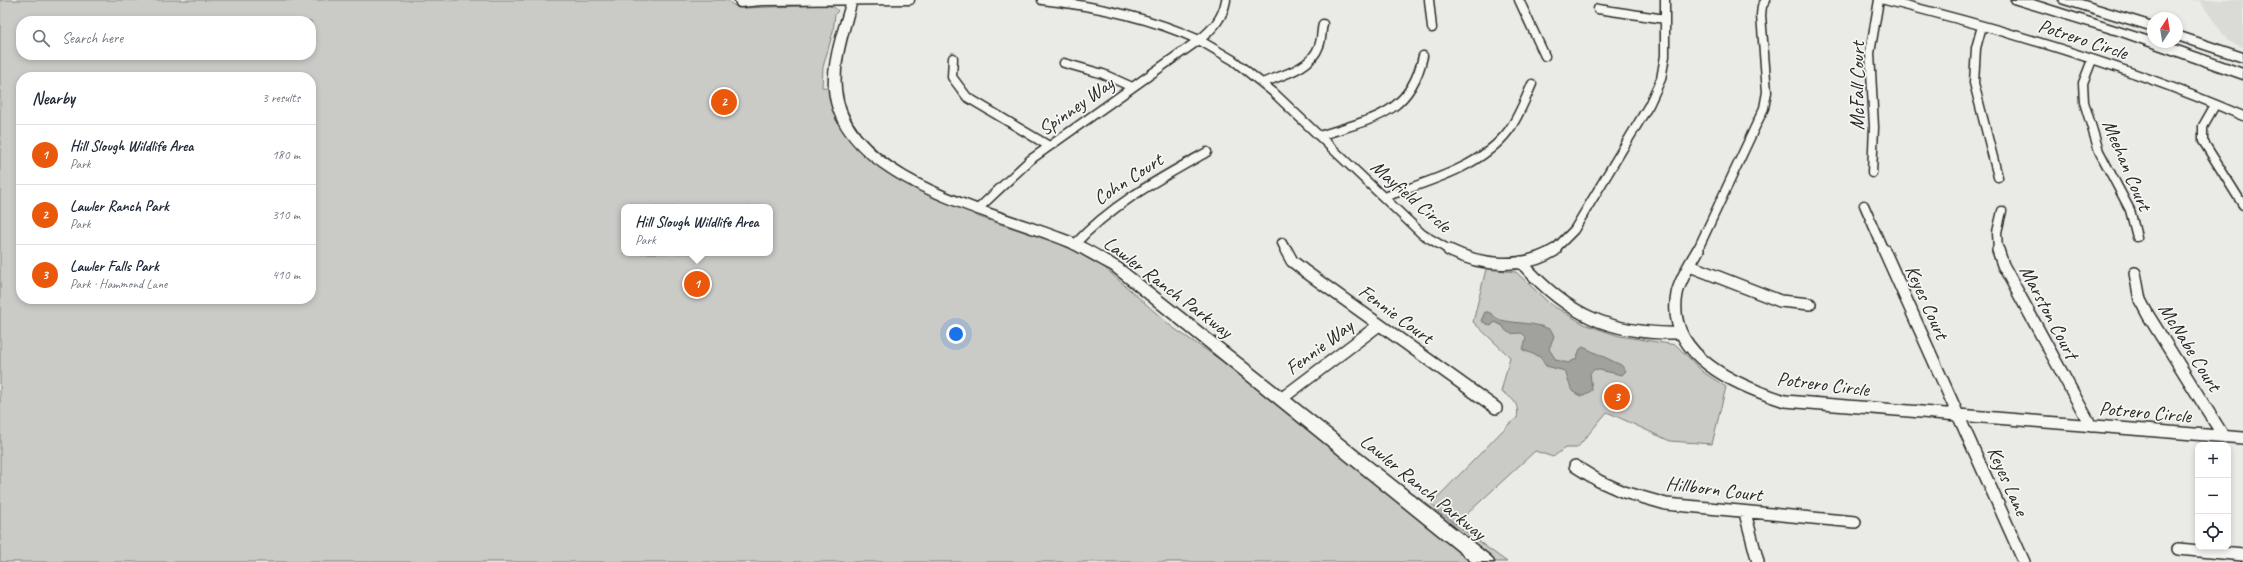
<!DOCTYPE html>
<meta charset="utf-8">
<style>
:root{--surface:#fff;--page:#f6f6f7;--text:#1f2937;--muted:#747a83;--line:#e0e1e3;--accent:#ea580c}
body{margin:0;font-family:Caveat,sans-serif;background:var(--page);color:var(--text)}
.controls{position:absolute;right:12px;bottom:12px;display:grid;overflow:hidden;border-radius:8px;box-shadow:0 2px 6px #0003}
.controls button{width:36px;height:36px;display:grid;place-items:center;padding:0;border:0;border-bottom:1px solid var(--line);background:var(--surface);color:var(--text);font:20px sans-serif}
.compass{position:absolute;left:2147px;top:12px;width:36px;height:36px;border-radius:50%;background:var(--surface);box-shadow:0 2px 6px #0003;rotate:12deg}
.you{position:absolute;left:956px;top:334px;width:14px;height:14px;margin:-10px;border:3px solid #fff;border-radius:50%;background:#1a73e8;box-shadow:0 0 0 6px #1a73e833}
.badge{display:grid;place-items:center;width:26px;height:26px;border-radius:50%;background:var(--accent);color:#fff;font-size:13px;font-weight:700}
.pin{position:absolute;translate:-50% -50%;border:2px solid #fff;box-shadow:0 1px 4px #0006}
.popup{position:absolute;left:621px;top:204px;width:152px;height:52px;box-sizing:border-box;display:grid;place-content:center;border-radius:8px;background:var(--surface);filter:drop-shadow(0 1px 3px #0005);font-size:13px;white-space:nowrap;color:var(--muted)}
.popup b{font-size:15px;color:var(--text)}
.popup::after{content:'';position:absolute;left:50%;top:100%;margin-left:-8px;border:8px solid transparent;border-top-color:var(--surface)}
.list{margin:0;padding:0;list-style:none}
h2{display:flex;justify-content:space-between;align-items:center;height:52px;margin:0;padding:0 16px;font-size:17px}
h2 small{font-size:13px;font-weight:400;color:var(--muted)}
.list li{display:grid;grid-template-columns:26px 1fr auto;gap:12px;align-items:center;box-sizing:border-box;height:60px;padding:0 16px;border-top:1px solid var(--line)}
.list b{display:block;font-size:15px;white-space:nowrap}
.list p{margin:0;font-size:13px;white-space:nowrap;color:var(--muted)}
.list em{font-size:13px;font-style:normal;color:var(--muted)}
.icon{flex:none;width:22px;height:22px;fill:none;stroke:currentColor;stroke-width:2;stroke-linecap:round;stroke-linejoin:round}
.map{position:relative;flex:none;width:2243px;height:562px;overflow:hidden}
.search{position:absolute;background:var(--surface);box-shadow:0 2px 6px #0003;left:16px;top:16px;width:300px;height:44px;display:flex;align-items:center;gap:10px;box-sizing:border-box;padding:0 14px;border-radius:16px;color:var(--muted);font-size:15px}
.panel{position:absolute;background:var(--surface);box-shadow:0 2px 6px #0003;left:16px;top:72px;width:300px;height:232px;border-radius:16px}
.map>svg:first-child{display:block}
.built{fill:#dadad6}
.green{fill:#cacac7;stroke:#7a7a79;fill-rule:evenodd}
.water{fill:#a1a19e;stroke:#727270}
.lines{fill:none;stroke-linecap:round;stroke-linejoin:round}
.street-far1-casing{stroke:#2b2b2b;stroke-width:11}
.street-casing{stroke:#2b2b2b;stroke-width:14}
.secondary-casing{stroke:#2b2b2b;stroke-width:3}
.highway-casing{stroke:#2b2b2b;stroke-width:3}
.street-far1{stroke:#f6f6f2;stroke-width:8}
.street{stroke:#f6f6f2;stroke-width:11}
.secondary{fill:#f6f6f2;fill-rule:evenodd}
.highway{fill:#f6f6f2;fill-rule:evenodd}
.labels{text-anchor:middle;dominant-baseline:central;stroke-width:3.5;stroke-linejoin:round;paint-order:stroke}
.street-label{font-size:20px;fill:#2b2b2b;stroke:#f6f6f2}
</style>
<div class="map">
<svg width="2243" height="562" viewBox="0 0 2243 562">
<rect width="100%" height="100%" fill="#eaeae6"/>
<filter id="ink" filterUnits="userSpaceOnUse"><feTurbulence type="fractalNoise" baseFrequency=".025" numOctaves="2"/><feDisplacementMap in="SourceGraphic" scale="8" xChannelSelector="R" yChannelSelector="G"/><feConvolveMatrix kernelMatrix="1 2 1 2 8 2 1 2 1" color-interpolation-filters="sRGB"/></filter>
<g filter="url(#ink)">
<!-- built -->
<path class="built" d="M2187 0H2243V47L2228 41 2200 1Z"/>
<!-- green -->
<path class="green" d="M0 0H727L733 5 745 8 824 5 834 7 838 11 835 14 833 32 823 67 822 87 840 89 838 117 886 160 979 217 1088 253 1172 327 1343 443 1507 562H0ZM21 21H311V55H21ZM21 77H311V299H21ZM624 207H770V253H624Z
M1486 269 1516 272 1550 304 1584 324 1619 336 1676 345 1703 372 1726 387 1712 444 1670 441 1607 412 1577 448H1565L1553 457 1535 451 1456 524 1431 504 1509 424 1517 418C1520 404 1512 397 1501 392L1510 357 1473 322Z"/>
<!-- water -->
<path class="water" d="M1485 312H1488C1494 314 1495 319 1501 320 1517 324 1536 322 1551 330L1554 336 1549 349 1556 360 1568 363 1576 359 1580 349 1583 347 1621 365 1626 371 1622 375 1595 369 1590 373 1592 390 1584 396C1570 396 1569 381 1565 371L1546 366 1540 357 1523 350 1526 337 1522 333C1514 333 1507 336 1503 326L1495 322 1491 326 1481 321Z"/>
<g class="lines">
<!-- street-far1 casing -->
<g class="street-far1-casing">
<path id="street-far1" d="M739 0 740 3 762 1 910 0
M1226 0C1223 18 1213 29 1199 40L1233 60 1273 92 1422 234 1451 251
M1429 0 1432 28
M1519 0 1545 56
M1885 0C2006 30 2128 66 2243 116
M1598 9 1665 19
M1982 26 1976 48 1974 83 1998 177
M953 58 952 77 967 97 1049 146
M2092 60 2083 83 2084 102 2099 151 2130 210 2137 237
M1064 63 1103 74 1132 87
M1262 83C1282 75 1311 69 1319 46 1322 39 1321 31 1323 24
M2215 105 2203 126V141L2243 205
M1319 136C1370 119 1410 116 1423 56
M1872 173 1874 127 1870 53 1879 0
M1384 197C1426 182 1481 168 1509 130 1519 116 1525 100 1532 84
M1864 205 1884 251
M979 208 1030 160 1199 40C1149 17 1097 6 1042 0
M1282 243 1286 251
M1074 245C1112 204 1159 179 1207 152
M1553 251 1574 230 1649 105 1661 79 1665 56V0
M1697 251 1764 108 1767 92 1761 15 1762 6 1766 0
M1998 251 1997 232 2002 211"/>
</g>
<!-- street casing -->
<g class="street-casing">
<path id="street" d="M1286 250 1292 261 1306 272 1496 408
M1449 250C1481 266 1523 270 1555 250
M1698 250C1691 263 1680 279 1677 294 1665 356 1738 386 1785 401L2243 438
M1884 250 2024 562
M1998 250 2003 265 2091 426
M1521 262C1567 315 1611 335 1681 333
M1690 266 1780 301 1810 304
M2135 273 2140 300 2148 315 2224 437
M1281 399 1379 325
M1575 466 1599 481 1624 492 1666 504 1855 522
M1745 513 1758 562
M2178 549 2243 555"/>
</g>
<!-- secondary casing -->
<g class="secondary-casing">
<path id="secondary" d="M847 0H857C850 29 838 59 841 89 849 181 1009 210 1078 240 1093 247 1107 256 1121 264L1491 557 1494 562H1472L1111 270C1097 263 1083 254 1069 247 996 216 836 185 829 89 827 59 839 29 847 0Z"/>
</g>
<!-- highway casing -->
<g class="highway-casing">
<path id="highway" d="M2011 0H2033L2153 38V42H2166L2243 69V79L2118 35 2013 3Z
M2059 0H2081L2153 22V31L2061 3Z
M2177 31 2243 53V62L2177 40Z"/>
</g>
<!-- street-far1 -->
<use href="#street-far1" class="street-far1"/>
<!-- street -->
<use href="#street" class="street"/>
<!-- secondary -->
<use href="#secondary" class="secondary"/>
<!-- highway -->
<use href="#highway" class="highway"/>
</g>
</g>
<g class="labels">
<!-- street labels -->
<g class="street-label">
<text transform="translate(2083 39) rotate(18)">Potrero Circle</text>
<text transform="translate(1857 86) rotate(-90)">McFall Court</text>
<text transform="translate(1076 106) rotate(-35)">Spinney Way</text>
<text transform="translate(2127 165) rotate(67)">Meehan Court</text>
<text transform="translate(1128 179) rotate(-33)">Cohn Court</text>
<text transform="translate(1411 196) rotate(41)">Mayfield Circle</text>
<text transform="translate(1168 287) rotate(37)">Lawler Ranch Parkway</text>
<text transform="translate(1927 302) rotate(66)">Keyes Court</text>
<text transform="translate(2049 312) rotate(62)">Marston Court</text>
<text transform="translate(1396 314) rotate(36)">Fennie Court</text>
<text transform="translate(1319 347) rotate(-37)">Fennie Way</text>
<text transform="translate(2190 347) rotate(58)">McNabe Court</text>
<text transform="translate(1823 384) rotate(7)">Potrero Circle</text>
<text transform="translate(2145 412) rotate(5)">Potrero Circle</text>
<text transform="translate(2008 481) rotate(66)">Keyes Lane</text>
<text transform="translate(1423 487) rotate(39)">Lawler Ranch Parkway</text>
<text transform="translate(1714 489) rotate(7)">Hillborn Court</text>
</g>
</g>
</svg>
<div class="controls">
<button>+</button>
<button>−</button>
<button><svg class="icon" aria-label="locate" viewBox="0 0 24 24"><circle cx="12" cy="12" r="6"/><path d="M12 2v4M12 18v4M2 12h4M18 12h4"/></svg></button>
</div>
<svg class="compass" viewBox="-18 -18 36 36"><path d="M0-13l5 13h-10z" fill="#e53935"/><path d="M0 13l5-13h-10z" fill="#747a83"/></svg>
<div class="you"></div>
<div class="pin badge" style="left:697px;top:284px">1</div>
<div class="popup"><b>Hill Slough Wildlife Area</b>Park</div>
<div class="pin badge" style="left:724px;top:102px">2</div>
<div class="pin badge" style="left:1617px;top:397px">3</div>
<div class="search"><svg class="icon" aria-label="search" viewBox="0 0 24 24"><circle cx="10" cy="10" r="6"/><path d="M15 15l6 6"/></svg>Search here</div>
<section class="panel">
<h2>Nearby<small>3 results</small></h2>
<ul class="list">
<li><span class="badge">1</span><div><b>Hill Slough Wildlife Area</b><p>Park</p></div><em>180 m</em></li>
<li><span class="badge">2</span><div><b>Lawler Ranch Park</b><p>Park</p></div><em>310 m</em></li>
<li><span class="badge">3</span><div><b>Lawler Falls Park</b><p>Park · Hammond Lane</p></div><em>410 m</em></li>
</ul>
</section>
</div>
